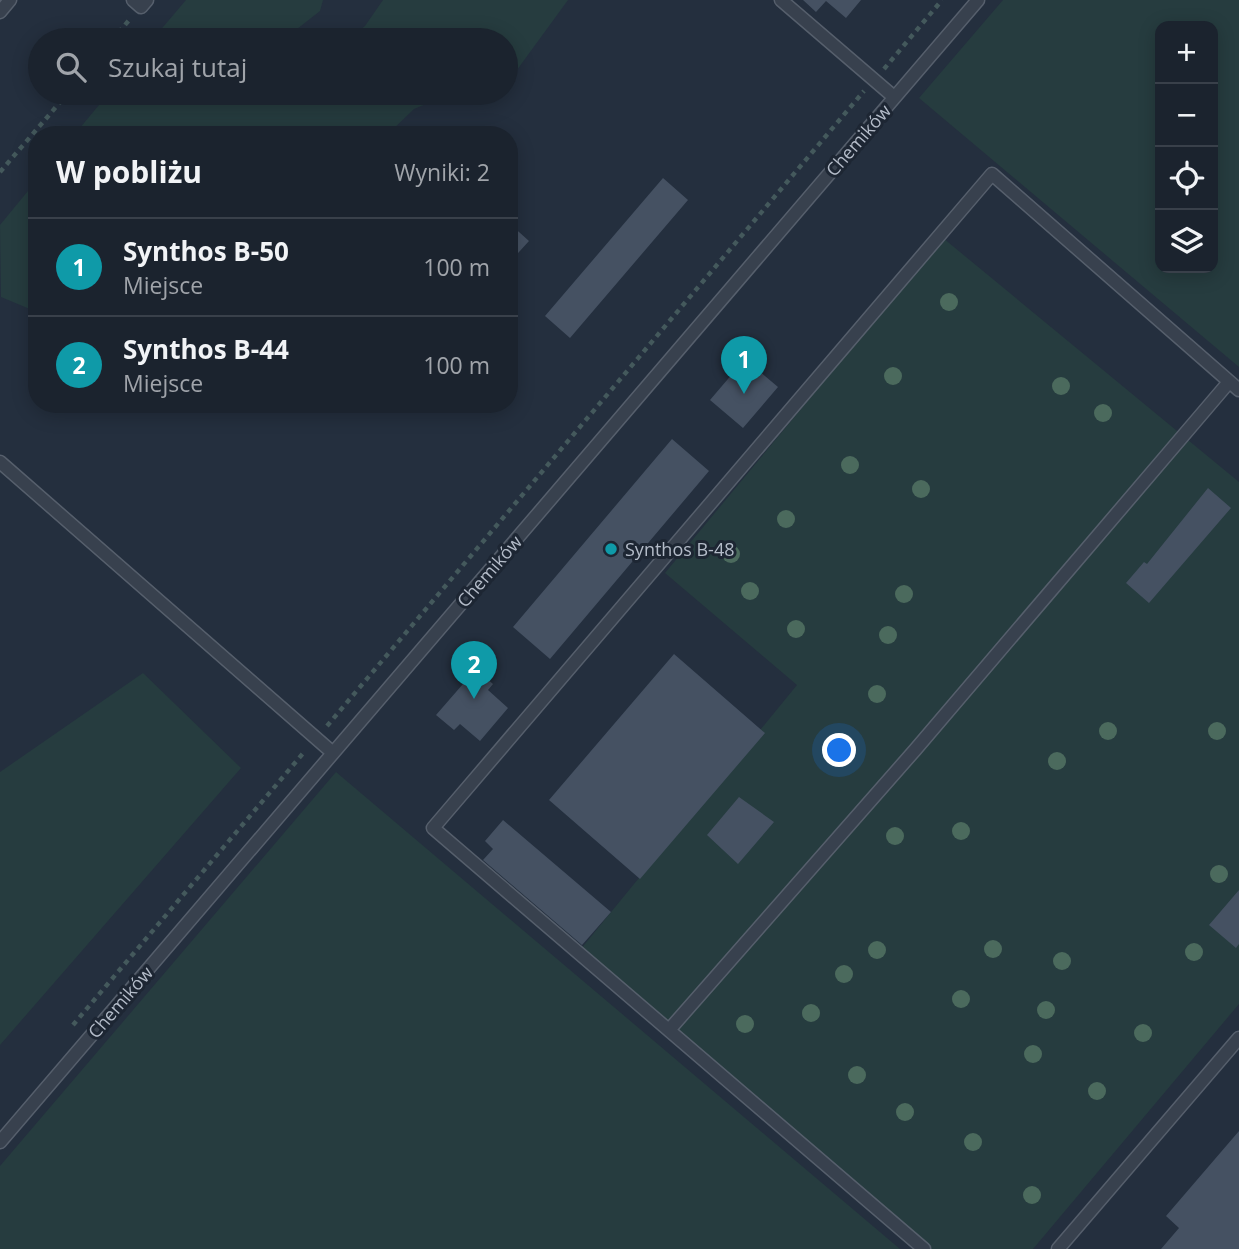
<!DOCTYPE html>
<html lang="pl">
<meta charset="utf-8">
<style>
:root{--surface:#1b232e;--page:#282f3a;--text:#f1f3f6;--muted:#a0a4aa;--line:#39404a;--accent:#b45309}
body{margin:0;font-family:"Open Sans",sans-serif;background:var(--page);color:var(--text)}
.controls{position:absolute;right:21px;top:21px;display:grid;overflow:hidden;border-radius:14px;box-shadow:0 4px 18px #0003}
.controls button{width:63px;height:63px;display:grid;place-items:center;padding:0;border:0;border-bottom:2px solid var(--line);background:var(--surface);color:var(--text);font:35px sans-serif}
.you{position:absolute;left:840px;top:751px;width:24px;height:24px;margin:-18px;border:5px solid #fff;border-radius:50%;background:#1a73e8;box-shadow:0 0 0 10px #1a73e833}
.badge{display:grid;place-items:center;width:46px;height:46px;border-radius:50%;background:var(--accent);color:#fff;font-size:23px;font-weight:700}
.pin{position:absolute;translate:-50% -58px;filter:drop-shadow(0 2px 4px #0008)}
.pin::after{content:'';position:absolute;top:37px;width:24px;height:21px;background:inherit;clip-path:polygon(0 0,100% 0,50% 100%)}
.list{margin:0;padding:0;list-style:none}
h2{display:flex;justify-content:space-between;align-items:center;height:91px;margin:0;padding:0 28px;font-size:30px}
h2 small{font-size:23px;font-weight:400;color:var(--muted)}
.list li{display:grid;grid-template-columns:46px 1fr auto;gap:21px;align-items:center;box-sizing:border-box;height:98px;padding:0 28px;border-top:2px solid var(--line)}
.list b{display:block;font-size:26px;white-space:nowrap}
.list p{margin:0;font-size:23px;white-space:nowrap;color:var(--muted)}
.list em{font-size:23px;font-style:normal;color:var(--muted)}
.icon{flex:none;width:38px;height:38px;fill:none;stroke:currentColor;stroke-width:2;stroke-linecap:round;stroke-linejoin:round}
.map{position:relative;flex:none;width:1239px;height:1249px;overflow:hidden}
.search{position:absolute;background:var(--surface);box-shadow:0 4px 18px #0003;left:28px;top:28px;width:490px;height:77px;display:flex;align-items:center;gap:18px;box-sizing:border-box;padding:0 24px;border-radius:38px;color:var(--muted);font-size:26px}
.panel{position:absolute;background:var(--surface);box-shadow:0 4px 18px #0003;left:28px;top:126px;width:490px;height:287px;border-radius:28px}
.map>svg:first-child{display:block}
.green{fill:#263c3f;fill-rule:evenodd}
.building{fill:#455162}
.lines{fill:none;stroke-linecap:round;stroke-linejoin:round}
.lane-casing{stroke:#565f6c;stroke-width:15}
.path{stroke:#44595c;stroke-width:4.5;stroke-dasharray:5 5;stroke-linecap:butt}
.lane{stroke:#38414e;stroke-width:12}
.tree{fill:#4b6a5d}
.culture-dot{fill:#0f9aa8;stroke:#1d2633;stroke-width:2.5}
.labels{text-anchor:middle;dominant-baseline:central;stroke-width:6;stroke-linejoin:round;paint-order:stroke}
.street-label{font-size:18px;fill:#b4bcc9;stroke:#1d2633}
.poi-label{font-size:18px;fill:#b4bcc9;stroke:#1d2633;text-anchor:start}
</style>
<div class="map">
<svg width="1239" height="1249" viewBox="0 0 1239 1249">
<rect width="100%" height="100%" fill="#242f3e"/>
<!-- green -->
<path class="green" d="M186 0H323L320 11 283 40H152Z
M383 0H568L506 85V40H347L365 26Z
M1003 0H1239V367L919 98ZM1160 26H1213V268H1160Z
M109 93H269L268 99 277 93H452L414 109 387 135H74Z
M37 180V312L1 297 0 225Z
M943 238 1239 482V1004L1033 1249H930L580 950 797 685 665 573Z
M143 673 241 768 0 1045V772Z
M336 772 900 1249H0V1166Z"/>
<!-- building -->
<path class="building" d="M803 0H861L846 18 826 1 816 12Z
M663 178 688 200 570 338 545 316Z
M509 223 529 241 509 263Z
M745 359 778 387 743 428 710 400Z
M672 439 709 471 550 659 513 627Z
M1208 488 1231 508 1149 603 1126 583 1144 562 1147 564Z
M674 654 765 733 640 879 549 800Z
M476 669 493 684 488 690 508 708 480 741 460 724 454 730 436 715Z
M739 797 774 822 738 864 707 835Z
M503 820 611 912 582 945 483 860 493 849 485 841Z
M1239 890V944L1236 948 1209 925Z
M1239 1131V1249H1161L1179 1228 1166 1216Z"/>
<g class="lines">
<!-- lane casing -->
<g class="lane-casing">
<path id="lane" d="M133 0 141 7 147 0
M781 0 894 97
M0 12 10 0
M0 462 333 753
M669 1030 915 750 1229 382
M0 1142 978 0
M924 1249 433 828 992 174 1239 390
M1058 1249 1239 1038"/>
</g>
<!-- path -->
<path class="path" d="M112 40 131 18
M884 69 942 0
M0 172 68 93
M327 726 864 91
M73 1025 305 751"/>
<!-- lane -->
<use href="#lane" class="lane"/>
</g>
<!-- trees -->
<g class="tree">
<circle cx="949" cy="302" r="9"/>
<circle cx="893" cy="376" r="9"/>
<circle cx="1061" cy="386" r="9"/>
<circle cx="1103" cy="413" r="9"/>
<circle cx="850" cy="465" r="9"/>
<circle cx="921" cy="489" r="9"/>
<circle cx="786" cy="519" r="9"/>
<circle cx="731" cy="554" r="9"/>
<circle cx="750" cy="591" r="9"/>
<circle cx="904" cy="594" r="9"/>
<circle cx="796" cy="629" r="9"/>
<circle cx="888" cy="635" r="9"/>
<circle cx="877" cy="694" r="9"/>
<circle cx="1108" cy="731" r="9"/>
<circle cx="1217" cy="731" r="9"/>
<circle cx="1057" cy="761" r="9"/>
<circle cx="961" cy="831" r="9"/>
<circle cx="895" cy="836" r="9"/>
<circle cx="1219" cy="874" r="9"/>
<circle cx="993" cy="949" r="9"/>
<circle cx="877" cy="950" r="9"/>
<circle cx="1194" cy="952" r="9"/>
<circle cx="1062" cy="961" r="9"/>
<circle cx="844" cy="974" r="9"/>
<circle cx="961" cy="999" r="9"/>
<circle cx="1046" cy="1010" r="9"/>
<circle cx="811" cy="1013" r="9"/>
<circle cx="745" cy="1024" r="9"/>
<circle cx="1143" cy="1033" r="9"/>
<circle cx="1033" cy="1054" r="9"/>
<circle cx="857" cy="1075" r="9"/>
<circle cx="1097" cy="1091" r="9"/>
<circle cx="905" cy="1112" r="9"/>
<circle cx="973" cy="1142" r="9"/>
<circle cx="1032" cy="1195" r="9"/>
</g>
<!-- markers -->
<circle class="culture-dot" cx="611" cy="549" r="7"/>
<g class="labels">
<!-- street labels -->
<g class="street-label">
<text transform="translate(858 140) rotate(-49)">Chemików</text>
<text transform="translate(489 571) rotate(-49)">Chemików</text>
<text transform="translate(120 1002) rotate(-49)">Chemików</text>
</g>
<!-- poi labels -->
<g class="poi-label">
<text x="625" y="549">Synthos B-48</text>
</g>
</g>
</svg>
<div class="controls">
<button>+</button>
<button>−</button>
<button><svg class="icon" aria-label="locate" viewBox="0 0 24 24"><circle cx="12" cy="12" r="6"/><path d="M12 2v4M12 18v4M2 12h4M18 12h4"/></svg></button>
<button><svg class="icon" aria-label="layers" viewBox="0 0 24 24"><path d="M12 4l9 5-9 5-9-5zM3 14l9 5 9-5"/></svg></button>
</div>
<div class="you"></div>
<div class="pin badge" style="left:744px;top:394px;background:#0f9aa8">1</div>
<div class="pin badge" style="left:474px;top:699px;background:#0f9aa8">2</div>
<div class="search"><svg class="icon" aria-label="search" viewBox="0 0 24 24"><circle cx="10" cy="10" r="6"/><path d="M15 15l6 6"/></svg>Szukaj tutaj</div>
<section class="panel">
<h2>W pobliżu<small>Wyniki: 2</small></h2>
<ul class="list">
<li><span class="badge" style="background:#0f9aa8">1</span><div><b>Synthos B-50</b><p>Miejsce</p></div><em>100 m</em></li>
<li><span class="badge" style="background:#0f9aa8">2</span><div><b>Synthos B-44</b><p>Miejsce</p></div><em>100 m</em></li>
</ul>
</section>
</div>
